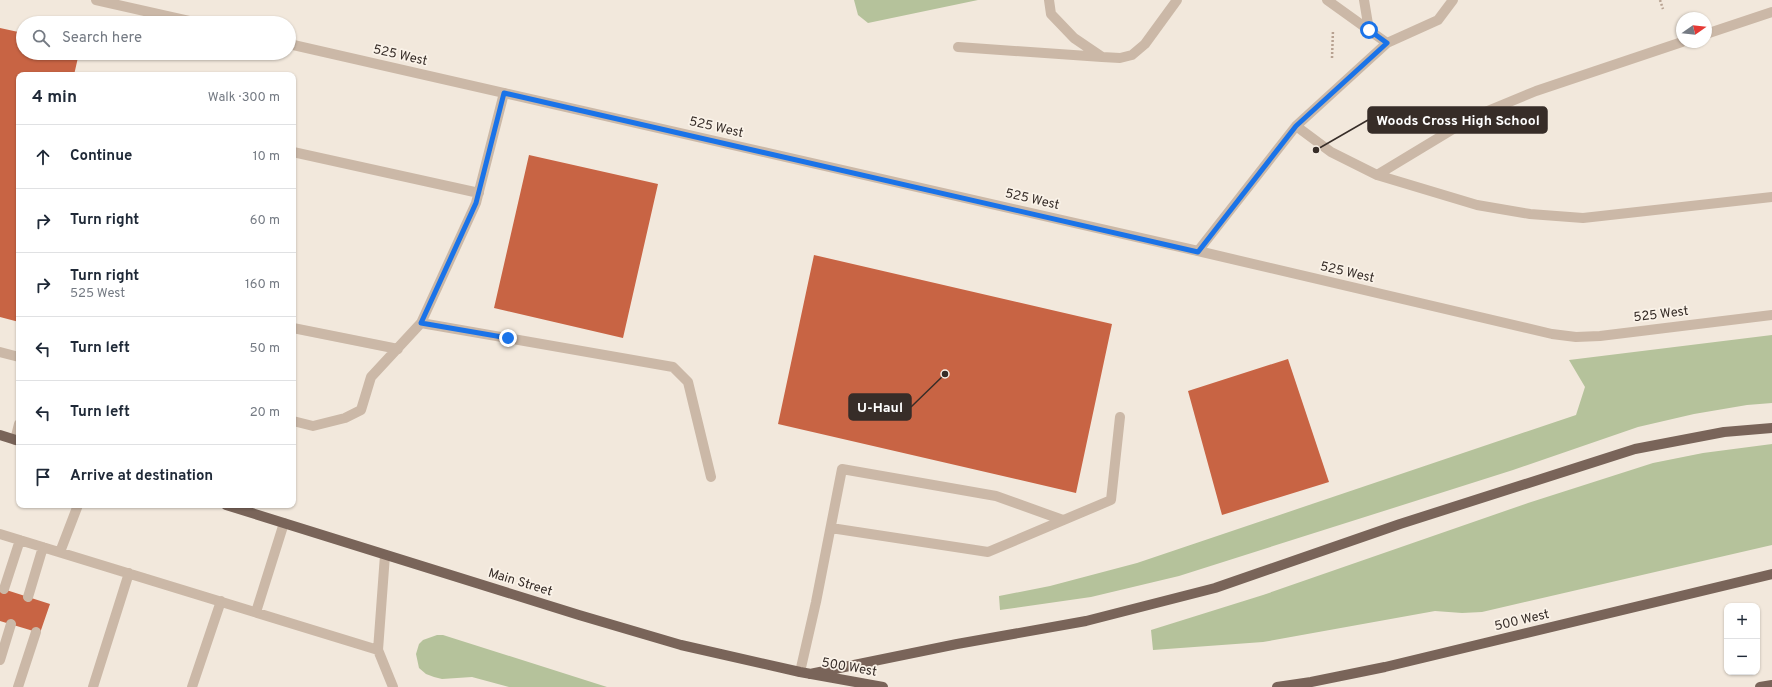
<!DOCTYPE html>
<meta charset="utf-8">
<style>
:root{--surface:#fff;--page:#f6f6f7;--text:#1f2937;--muted:#747a83;--line:#e0e1e3}
body{margin:0;font-family:Overpass,sans-serif;background:var(--page);color:var(--text)}
.controls{position:absolute;right:12px;bottom:12px;display:grid;overflow:hidden;border-radius:8px;box-shadow:0 1px 3px #0004}
.controls button{width:36px;height:36px;display:grid;place-items:center;padding:0;border:0;border-bottom:1px solid var(--line);background:var(--surface);color:var(--text);font:20px sans-serif}
.compass{position:absolute;left:1676px;top:12px;width:36px;height:36px;border-radius:50%;background:var(--surface);box-shadow:0 1px 3px #0004;rotate:76deg}
.stop{position:absolute;width:12px;height:12px;margin:-9px;border:3px solid #1a73e8;border-radius:50%;background:#fff}
.stop.end{background:#1a73e8;border-color:#fff;box-shadow:0 1px 4px #0008}
.list{margin:0;padding:0;list-style:none}
h2{display:flex;justify-content:space-between;align-items:center;height:52px;margin:0;padding:0 16px;font-size:17px}
h2 small{font-size:13px;font-weight:400;color:var(--muted)}
.list li{display:grid;grid-template-columns:26px 1fr auto;gap:12px;align-items:center;box-sizing:border-box;height:64px;padding:0 16px;border-top:1px solid var(--line)}
.list b{display:block;font-size:15px;white-space:nowrap}
.list p{margin:0;font-size:13px;white-space:nowrap;color:var(--muted)}
.list em{font-size:13px;font-style:normal;color:var(--muted)}
.icon{flex:none;width:22px;height:22px;fill:none;stroke:currentColor;stroke-width:2;stroke-linecap:round;stroke-linejoin:round}
.map{position:relative;flex:none;width:1772px;height:687px;overflow:hidden}
.search{position:absolute;background:var(--surface);box-shadow:0 1px 3px #0004;left:16px;top:16px;width:280px;height:44px;display:flex;align-items:center;gap:10px;box-sizing:border-box;padding:0 14px;border-radius:22px;color:var(--muted);font-size:15px}
.panel{position:absolute;background:var(--surface);box-shadow:0 1px 3px #0004;left:16px;top:72px;width:280px;height:436px;border-radius:8px}
.map>svg:first-child{display:block}
.green{fill:#b5c29b}
.building{fill:#c86444}
.lines{fill:none;stroke-linecap:round;stroke-linejoin:round}
.path{stroke:#b7a191;stroke-width:2.5;stroke-dasharray:2 2;stroke-linecap:butt}
.service{stroke:#cbb8a7;stroke-width:10}
.minor{stroke:#cbb8a7;stroke-width:10}
.primary{stroke:#796459;stroke-width:10}
.route{stroke:#1a73e8;stroke-width:5}
.labels{text-anchor:middle;dominant-baseline:central;stroke-width:3.5;stroke-linejoin:round;paint-order:stroke}
.street-label{font-size:13px;fill:#372d28;stroke:#faf2e8}
.leader{fill:none;stroke:#372d28;stroke-width:1.5}
.callout-dot{fill:#372d28;stroke:#faf2e8;stroke-width:1.5}
.callout{fill:#372d28;stroke:#372d28;stroke-width:1.5}
.callout-label{font-size:14px;text-anchor:middle;font-weight:bold;fill:#fff}
</style>
<div class="map">
<svg width="1772" height="687" viewBox="0 0 1772 687">
<rect width="100%" height="100%" fill="#f2e8dc"/>
<!-- green -->
<path class="green" d="M854 0H978L868 23 858 15Z
M1772 335V403L1747 405 1694 414 1638 427 1513 470 1179 576 1091 597 1000 610 999 596 1050 586 1137 563 1576 415 1585 387 1569 360Z
M1772 444V545L1482 612 1462 613 1435 611 1263 642 1153 650 1151 630 1263 595 1528 503 1653 463 1703 453Z
M437 635H443L607 687H509L472 677 442 679 434 677 426 674 419 668 416 654 419 644 423 640Z"/>
<!-- building -->
<path class="building" d="M0 28 23 33V53H79L74 75H19V322L0 317Z
M529 155 658 184 623 338 494 308Z
M814 255 1112 324 1076 493 778 424Z
M1288 359 1329 482 1222 515 1188 391Z
M0 588 50 604 40 633 0 621Z"/>
<g class="lines">
<!-- path -->
<path class="path" d="M1660 0 1663 9
M1332 58 1333 30"/>
<!-- service -->
<path class="service" d="M1049 0 1051 14 1074 38 1102 57 1120 58 1132 55 1145 44 1177 0
M1327 0 1387 43
M1364 0 1369 30
M1706 34 1772 12
M958 47 1102 57
M1296 126 1331 152 1377 175 1473 117 1536 91 1682 42
M293 152 479 193
M1377 175 1477 205 1530 214 1583 218 1772 197
M1198 251 1296 126 1387 43 1438 20 1453 0
M421 323 673 367 688 382 711 477
M293 328 398 349
M0 352 19 357
M293 421 313 426 345 418 361 410 371 377 421 323 476 203 504 93
M15 440 19 424
M831 528 988 552 1111 500 1120 417
M0 534 378 650
M60 552 78 505
M385 555 378 650 393 687
M4 589 20 540
M28 597 43 547
M256 612 284 523
M0 660 11 624
M800 672 816 602 842 469 996 496 1063 520
M18 687 36 632
M93 687 129 573
M192 687 221 601"/>
<!-- minor -->
<path class="minor" d="M96 0 198 23
M289 44 1198 251 1552 334 1576 337 1600 336 1772 315"/>
<!-- primary -->
<path class="primary" d="M0 435 19 441
M226 505 579 615 681 645 800 672 883 687
M810 674 957 644 1086 621 1215 588 1400 524 1635 449 1724 432 1772 428
M1277 687 1311 682 1385 667 1772 574
M1760 687 1772 685"/>
</g>
<g class="lines">
<!-- route -->
<path class="route" d="M508 338 421 323 476 203 504 93 1198 252 1296 126 1387 43 1369 30"/>
</g>
<g class="labels">
<!-- street labels -->
<g class="street-label">
<text transform="translate(400 56) rotate(13)">525 West</text>
<text transform="translate(716 128) rotate(13)">525 West</text>
<text transform="translate(1032 200) rotate(13)">525 West</text>
<text transform="translate(1347 273) rotate(13)">525 West</text>
<text transform="translate(1661 315) rotate(-7)">525 West</text>
<text transform="translate(520 583) rotate(17)">Main Street</text>
<text transform="translate(1522 621) rotate(-13)">500 West</text>
<text transform="translate(849 668) rotate(10)">500 West</text>
</g>
</g>
<!-- callouts -->
<path class="leader" d="M1316 150L1368 120M945 374L911 407"/>
<g class="callout-dot">
<circle cx="1316" cy="150" r="4"/>
<circle cx="945" cy="374" r="4"/>
</g>
<g class="callout">
<rect x="1368" y="107" width="179" height="26" rx="4"/>
<rect x="849" y="394" width="62" height="26" rx="4"/>
</g>
<g class="callout-label">
<text x="1458" y="125">Woods Cross High School</text>
<text x="880" y="412">U-Haul</text>
</g>
</svg>
<div class="controls">
<button>+</button>
<button>−</button>
</div>
<svg class="compass" viewBox="-18 -18 36 36"><path d="M0-13l5 13h-10z" fill="#e53935"/><path d="M0 13l5-13h-10z" fill="#747a83"/></svg>
<div class="stop" style="left:1369px;top:30px"></div>
<div class="stop end" style="left:508px;top:338px"></div>
<div class="search"><svg class="icon" aria-label="search" viewBox="0 0 24 24"><circle cx="10" cy="10" r="6"/><path d="M15 15l6 6"/></svg>Search here</div>
<section class="panel">
<h2>4 min<small>Walk · 300 m</small></h2>
<ul class="list">
<li><svg class="icon" aria-label="ahead" viewBox="0 0 24 24"><path d="M12 20V5M6 11l6-6 6 6"/></svg><div><b>Continue</b></div><em>10 m</em></li>
<li><svg class="icon" aria-label="right" viewBox="0 0 24 24"><path d="M7 20v-9h11M14 6l5 5-5 5"/></svg><div><b>Turn right</b></div><em>60 m</em></li>
<li><svg class="icon" aria-label="right" viewBox="0 0 24 24"><path d="M7 20v-9h11M14 6l5 5-5 5"/></svg><div><b>Turn right</b><p>525 West</p></div><em>160 m</em></li>
<li><svg class="icon" aria-label="left" viewBox="0 0 24 24"><path d="M17 20v-9H6M10 6l-5 5 5 5"/></svg><div><b>Turn left</b></div><em>50 m</em></li>
<li><svg class="icon" aria-label="left" viewBox="0 0 24 24"><path d="M17 20v-9H6M10 6l-5 5 5 5"/></svg><div><b>Turn left</b></div><em>20 m</em></li>
<li><svg class="icon" aria-label="arrive" viewBox="0 0 24 24"><path d="M6 21V4h12l-3 4 3 4H6"/></svg><div><b>Arrive at destination</b></div></li>
</ul>
</section>
</div>
